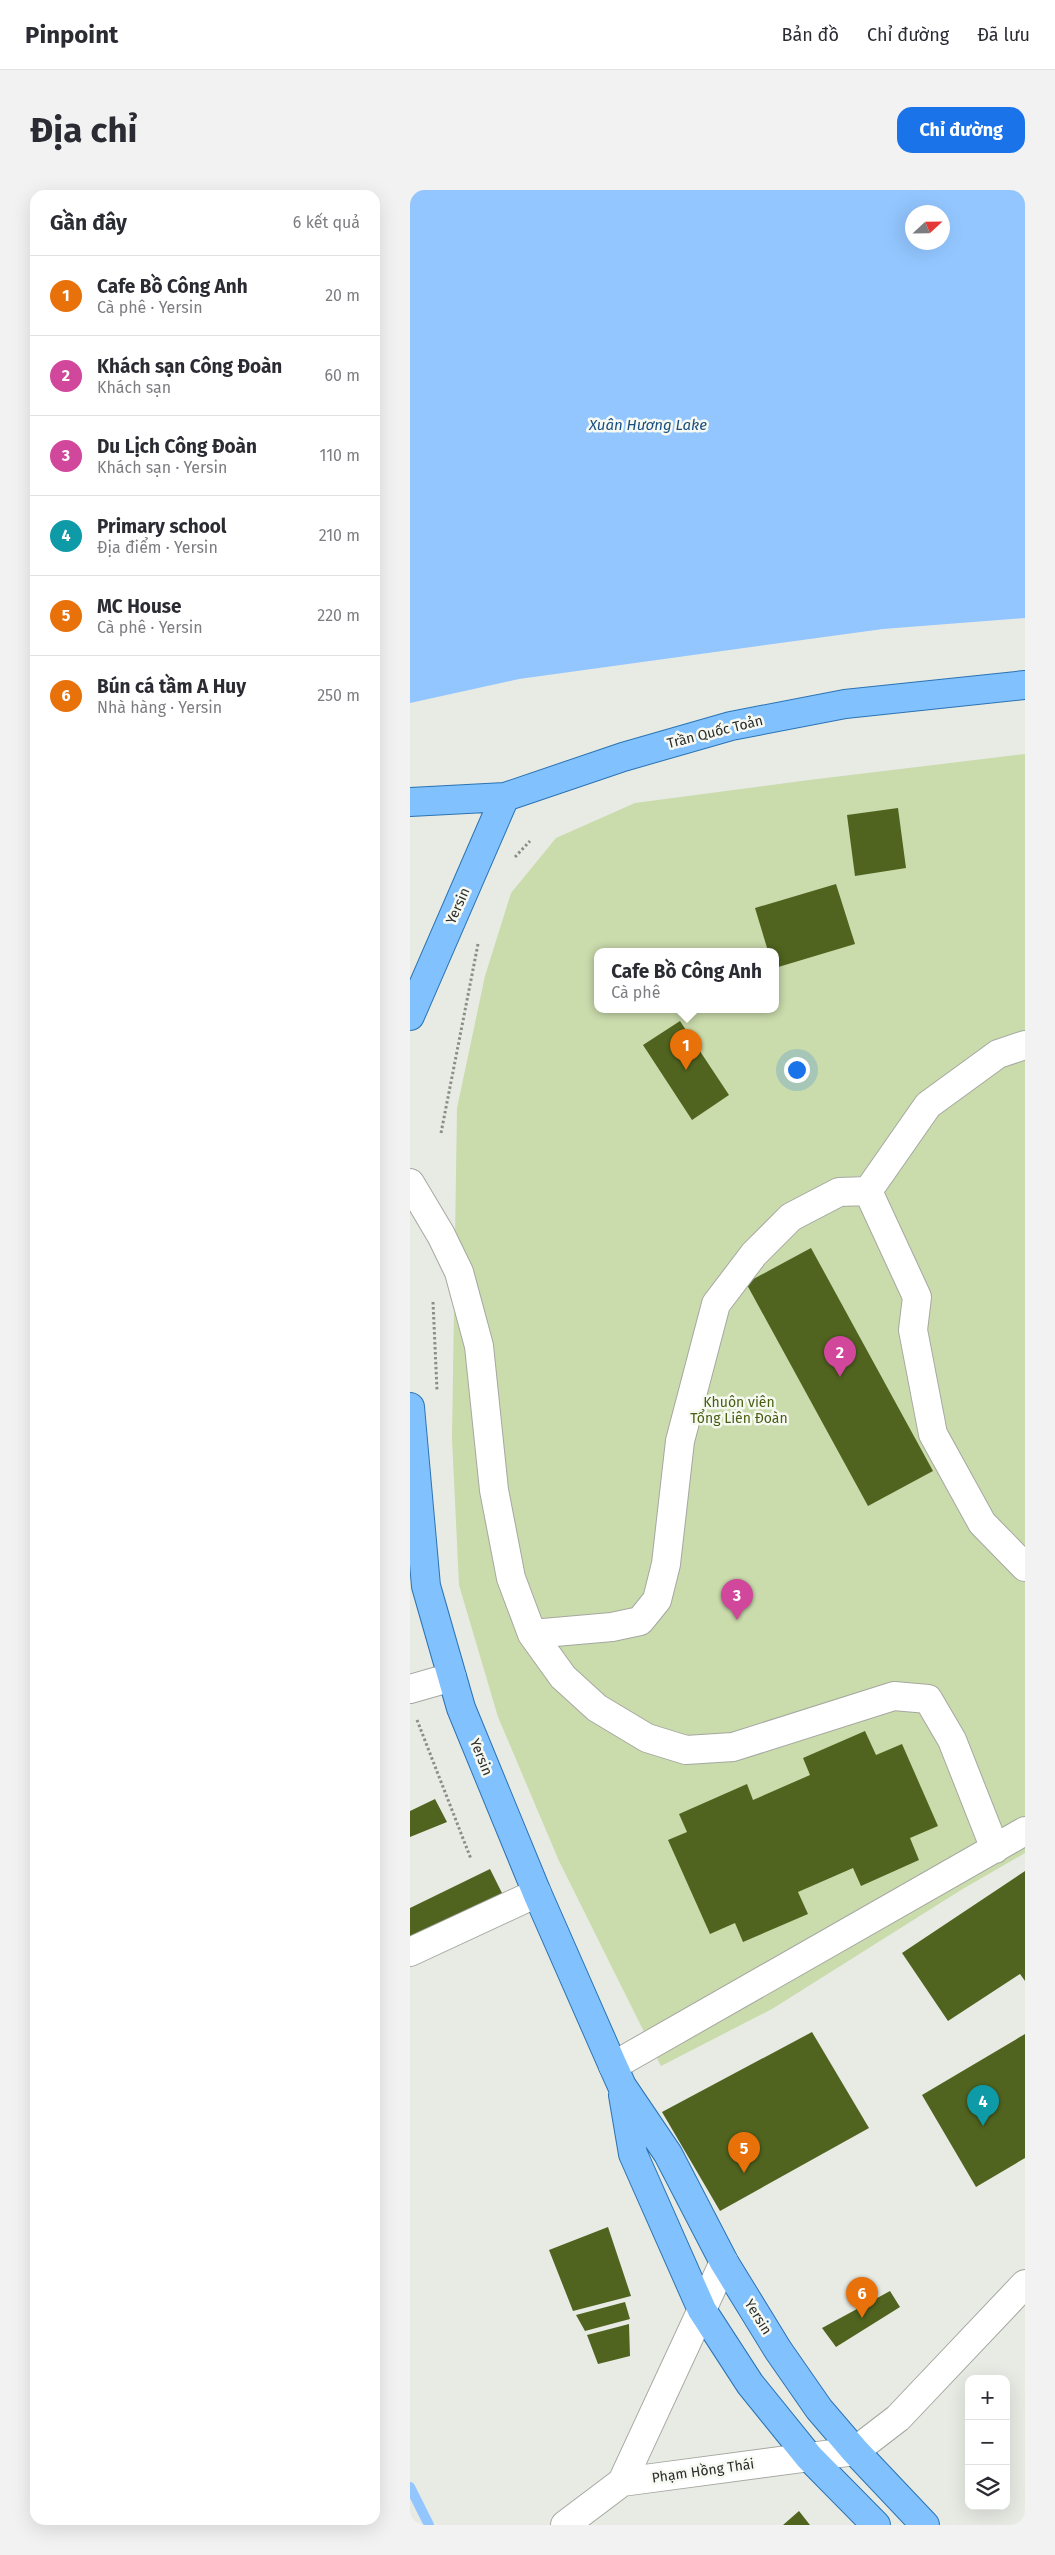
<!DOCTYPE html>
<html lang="vi">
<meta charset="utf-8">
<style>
:root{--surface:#fff;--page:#f2f2f3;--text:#2b2b33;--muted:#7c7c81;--line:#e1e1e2;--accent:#1a73e8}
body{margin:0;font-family:"Fira Sans",sans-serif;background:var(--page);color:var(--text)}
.controls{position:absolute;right:15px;bottom:15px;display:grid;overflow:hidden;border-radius:10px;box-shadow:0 5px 20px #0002}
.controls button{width:45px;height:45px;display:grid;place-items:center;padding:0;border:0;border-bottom:1px solid var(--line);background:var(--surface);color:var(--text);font:25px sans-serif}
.compass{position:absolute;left:495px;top:15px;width:45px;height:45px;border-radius:50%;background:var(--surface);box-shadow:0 5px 20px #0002;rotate:68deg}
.you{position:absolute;left:386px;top:879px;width:18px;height:18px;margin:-12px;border:4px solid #fff;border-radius:50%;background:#1a73e8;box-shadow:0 0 0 8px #1a73e833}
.badge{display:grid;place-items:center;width:32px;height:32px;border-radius:50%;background:var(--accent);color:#fff;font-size:16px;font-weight:700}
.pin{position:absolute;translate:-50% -41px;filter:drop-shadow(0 1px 2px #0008)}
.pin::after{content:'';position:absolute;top:26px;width:18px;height:15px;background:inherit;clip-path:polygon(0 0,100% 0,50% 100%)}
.popup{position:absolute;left:184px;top:758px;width:185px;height:65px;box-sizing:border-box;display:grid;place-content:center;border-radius:10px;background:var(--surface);filter:drop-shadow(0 1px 4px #0005);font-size:16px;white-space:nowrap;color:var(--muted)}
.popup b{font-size:19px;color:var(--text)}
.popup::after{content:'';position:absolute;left:50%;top:100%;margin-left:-10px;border:10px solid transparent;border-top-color:var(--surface)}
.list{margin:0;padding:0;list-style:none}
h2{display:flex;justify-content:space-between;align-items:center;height:65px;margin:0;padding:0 20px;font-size:21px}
h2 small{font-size:16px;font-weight:400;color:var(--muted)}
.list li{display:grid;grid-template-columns:32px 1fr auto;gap:15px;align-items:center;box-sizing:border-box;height:80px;padding:0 20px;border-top:1px solid var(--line)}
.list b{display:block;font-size:19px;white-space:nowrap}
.list p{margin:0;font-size:16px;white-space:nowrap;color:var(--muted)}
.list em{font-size:16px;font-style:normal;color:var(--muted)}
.icon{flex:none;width:28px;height:28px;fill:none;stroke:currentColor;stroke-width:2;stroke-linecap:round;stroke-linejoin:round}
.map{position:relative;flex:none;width:615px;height:2335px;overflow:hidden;border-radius:15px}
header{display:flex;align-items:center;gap:30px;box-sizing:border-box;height:70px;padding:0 25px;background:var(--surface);border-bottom:1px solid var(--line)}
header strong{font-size:24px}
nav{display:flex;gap:28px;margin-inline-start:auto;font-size:18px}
.intro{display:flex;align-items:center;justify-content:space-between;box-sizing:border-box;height:120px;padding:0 30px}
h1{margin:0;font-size:35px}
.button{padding:12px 22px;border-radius:15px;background:var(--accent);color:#fff;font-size:18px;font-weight:700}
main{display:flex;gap:30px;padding:0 30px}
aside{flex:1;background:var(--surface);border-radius:15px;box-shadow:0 5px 20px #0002}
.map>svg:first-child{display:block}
.green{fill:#cadbac;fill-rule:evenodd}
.water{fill:#93c6ff;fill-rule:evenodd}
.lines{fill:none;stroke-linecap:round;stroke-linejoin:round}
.stream{stroke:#93c6ff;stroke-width:10}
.building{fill:#50641f}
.minor-casing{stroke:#a5a8a1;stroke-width:30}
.major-casing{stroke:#2b73b3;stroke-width:30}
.path{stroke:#8b8d88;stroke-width:3;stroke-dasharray:2.5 2.5;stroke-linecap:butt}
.minor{stroke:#fff;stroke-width:28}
.major{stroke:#80c1fe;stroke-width:28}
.labels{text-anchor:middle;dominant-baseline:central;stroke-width:5;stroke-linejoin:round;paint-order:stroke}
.street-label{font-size:14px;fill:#2c2d2a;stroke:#f6f9f1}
.park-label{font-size:14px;fill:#495e12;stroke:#f6f9f1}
.water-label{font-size:15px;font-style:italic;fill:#1a4e81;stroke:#f6f9f1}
</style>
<header>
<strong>Pinpoint</strong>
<nav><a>Bản đồ</a><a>Chỉ đường</a><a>Đã lưu</a></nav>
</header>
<div class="intro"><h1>Địa chỉ</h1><a class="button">Chỉ đường</a></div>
<main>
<aside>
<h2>Gần đây<small>6 kết quả</small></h2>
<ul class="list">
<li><span class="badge" style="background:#e8710a">1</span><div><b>Cafe Bồ Công Anh</b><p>Cà phê · Yersin</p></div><em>20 m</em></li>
<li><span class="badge" style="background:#d1479c">2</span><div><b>Khách sạn Công Đoàn</b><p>Khách sạn</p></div><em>60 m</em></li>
<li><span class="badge" style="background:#d1479c">3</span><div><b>Du Lịch Công Đoàn</b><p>Khách sạn · Yersin</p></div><em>110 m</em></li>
<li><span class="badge" style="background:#0f9aa8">4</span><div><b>Primary school</b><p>Địa điểm · Yersin</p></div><em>210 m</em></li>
<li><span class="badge" style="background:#e8710a">5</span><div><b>MC House</b><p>Cà phê · Yersin</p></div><em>220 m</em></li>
<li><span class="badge" style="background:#e8710a">6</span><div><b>Bún cá tầm A Huy</b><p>Nhà hàng · Yersin</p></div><em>250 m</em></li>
</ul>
</aside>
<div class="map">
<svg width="615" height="2335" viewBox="0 0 615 2335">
<rect width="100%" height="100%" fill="#e8ebe4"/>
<!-- green -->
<path class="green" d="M615 564V1663L551 1700 362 1819 251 1876 149 1671 88 1527 49 1395 42 1249 47 918 75 786 101 703 146 648 225 613 399 590ZM187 761H365V819H187Z"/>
<!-- water -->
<path class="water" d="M0 0H615V428L473 439 109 489 0 513ZM502 22H532V52H502Z"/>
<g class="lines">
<!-- stream -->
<path class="stream" d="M0 2297 19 2335"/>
</g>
<!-- building -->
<path class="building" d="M488 618 496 678 445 686 437 625Z
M426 694 445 754 365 778V761H358L345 718Z
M270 831 319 905 282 930 233 855Z
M401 1058 523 1281 458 1316 336 1093Z
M455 1541 466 1565 492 1554 528 1636 500 1648 509 1670 451 1696 443 1678 388 1702 398 1724 333 1752 325 1733 300 1744 258 1650 277 1642 269 1624 337 1594 343 1610 400 1585 393 1568Z
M25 1609 37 1632 0 1647V1621Z
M80 1679 94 1707 0 1750V1718Z
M615 1681V1791L610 1784 538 1831 492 1763Z
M402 1842 459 1938 310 2021 252 1922Z
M615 1844V1968L566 1997 512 1905Z
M198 2037 221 2106 163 2121 139 2060Z
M480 2101 490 2117 426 2157 412 2138Z
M215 2112 220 2129 175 2141 166 2125Z
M219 2134 220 2166 188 2174 177 2145Z
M389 2321 400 2335H373Z"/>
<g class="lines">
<!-- minor casing -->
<g class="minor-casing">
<path id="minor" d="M0 993 31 1045 49 1082 69 1156 84 1300 101 1388 122 1444 153 1487 187 1518 237 1548 276 1560 323 1557 484 1506 518 1509 542 1550 585 1659
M458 1001 518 915 588 864 615 855
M122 1444 202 1437 230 1431 247 1410 256 1374 270 1251 306 1114 344 1064 381 1027 429 1002 458 1001 507 1107 503 1140 523 1244 572 1333 615 1377
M0 1499 42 1487
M0 1762 127 1703
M203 1876 615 1641
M212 2292 314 2072
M155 2335 212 2292 445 2261 488 2228 615 2094"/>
</g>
<!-- major casing -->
<g class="major-casing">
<path id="major" d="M0 612 95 607 213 567 321 536 435 514 615 495
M0 826 95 607
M0 1217 16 1396 51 1518 127 1703 203 1876 212 1896 258 1964 314 2072 368 2160 409 2219 445 2261 515 2335
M213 1905 223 1964 292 2120 340 2194 399 2267 466 2335"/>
</g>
<!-- path -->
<path class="path" d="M105 667 120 651
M31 943 68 754
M23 1112 27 1200
M7 1530 61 1669"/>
<!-- minor -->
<use href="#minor" class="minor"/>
<!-- major -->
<use href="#major" class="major"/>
</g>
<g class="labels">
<!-- street labels -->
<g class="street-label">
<text transform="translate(305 542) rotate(-14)">Trần Quốc Toản</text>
<text transform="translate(48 716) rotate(-66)">Yersin</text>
<text transform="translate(71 1567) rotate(68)">Yersin</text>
<text transform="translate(348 2127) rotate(58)">Yersin</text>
<text transform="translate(293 2281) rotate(-8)">Phạm Hồng Thái</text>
</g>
<!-- park labels -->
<g class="park-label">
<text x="329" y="1212">Khuôn viên<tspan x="329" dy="16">Tổng Liên Đoàn</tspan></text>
</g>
<!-- water labels -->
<g class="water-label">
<text x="238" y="235">Xuân Hương Lake</text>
</g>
</g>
</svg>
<div class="controls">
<button>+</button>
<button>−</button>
<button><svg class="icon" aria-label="layers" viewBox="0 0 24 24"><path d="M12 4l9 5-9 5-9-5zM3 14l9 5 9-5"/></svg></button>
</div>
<svg class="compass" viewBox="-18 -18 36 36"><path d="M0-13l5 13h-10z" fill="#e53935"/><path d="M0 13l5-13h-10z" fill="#7c7c81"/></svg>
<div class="you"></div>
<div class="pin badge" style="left:276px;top:880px;background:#e8710a">1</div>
<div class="popup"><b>Cafe Bồ Công Anh</b>Cà phê</div>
<div class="pin badge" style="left:430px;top:1187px;background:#d1479c">2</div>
<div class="pin badge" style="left:327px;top:1430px;background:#d1479c">3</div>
<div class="pin badge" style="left:573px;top:1936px;background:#0f9aa8">4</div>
<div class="pin badge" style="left:334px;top:1983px;background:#e8710a">5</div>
<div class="pin badge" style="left:452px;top:2128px;background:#e8710a">6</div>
</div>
</main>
